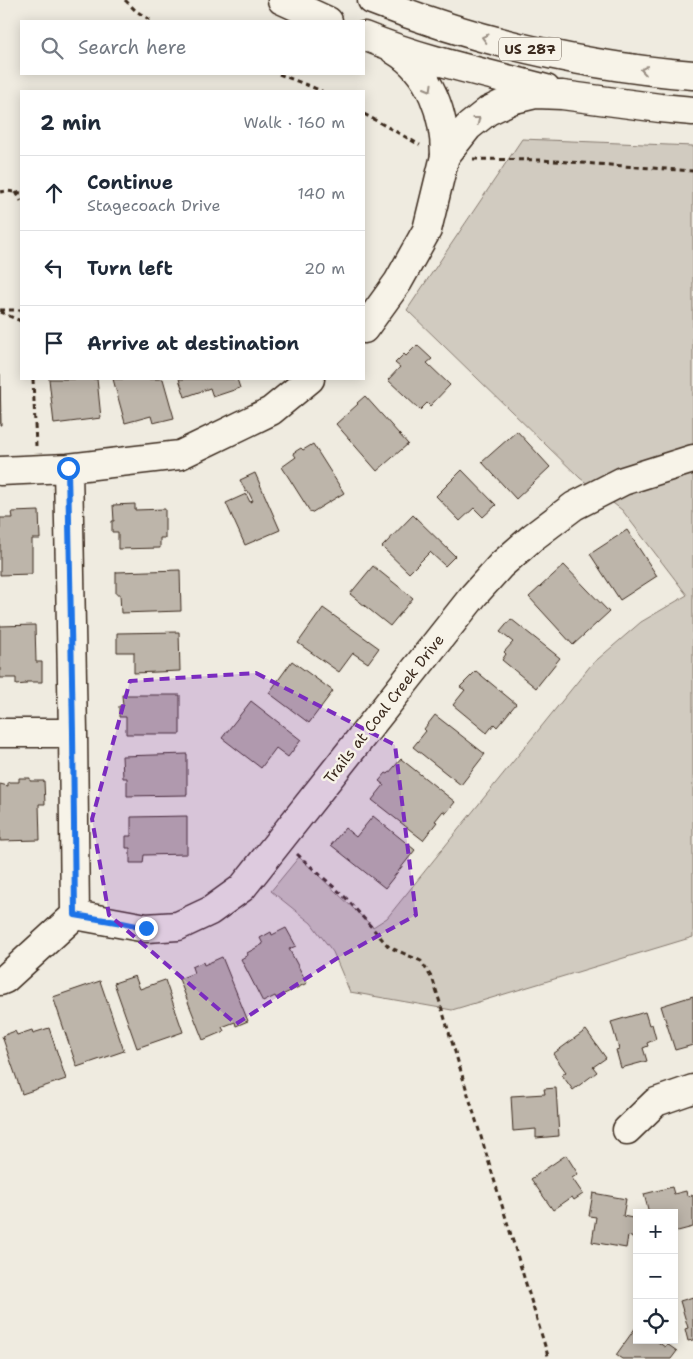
<!DOCTYPE html>
<meta charset="utf-8">
<style>
:root{--surface:#fff;--page:#f2f2f3;--text:#1f2937;--muted:#747a83;--line:#e0e1e3}
body{margin:0;font-family:"Shantell Sans",sans-serif;background:var(--page);color:var(--text)}
.controls{position:absolute;right:15px;bottom:15px;display:grid;overflow:hidden;border-radius:0px;box-shadow:0 2px 12px #0003}
.controls button{width:45px;height:45px;display:grid;place-items:center;padding:0;border:0;border-bottom:1px solid var(--line);background:var(--surface);color:var(--text);font:25px sans-serif}
.stop{position:absolute;width:15px;height:15px;margin:-11px;border:4px solid #1a73e8;border-radius:50%;background:#fff}
.stop.end{background:#1a73e8;border-color:#fff;box-shadow:0 1px 5px #0008}
.list{margin:0;padding:0;list-style:none}
h2{display:flex;justify-content:space-between;align-items:center;height:65px;margin:0;padding:0 20px;font-size:21px}
h2 small{font-size:16px;font-weight:400;color:var(--muted)}
.list li{display:grid;grid-template-columns:32px 1fr auto;gap:15px;align-items:center;box-sizing:border-box;height:75px;padding:0 20px;border-top:1px solid var(--line)}
.list b{display:block;font-size:19px;white-space:nowrap}
.list p{margin:0;font-size:16px;white-space:nowrap;color:var(--muted)}
.list em{font-size:16px;font-style:normal;color:var(--muted)}
.icon{flex:none;width:28px;height:28px;fill:none;stroke:currentColor;stroke-width:2;stroke-linecap:round;stroke-linejoin:round}
.map{position:relative;flex:none;width:693px;height:1359px;overflow:hidden}
.search{position:absolute;background:var(--surface);box-shadow:0 2px 12px #0003;left:20px;top:20px;width:345px;height:55px;display:flex;align-items:center;gap:12px;box-sizing:border-box;padding:0 18px;border-radius:0px;color:var(--muted);font-size:19px}
.panel{position:absolute;background:var(--surface);box-shadow:0 2px 12px #0003;left:20px;top:90px;width:345px;height:290px;border-radius:0px}
.map>svg:first-child{display:block}
.green{fill:#d1cbc0;stroke:#867a6f}
.building{fill:#bdb5aa;stroke:#3b2a1e}
.lines{fill:none;stroke-linecap:round;stroke-linejoin:round}
.minor-casing{stroke:#3b2a1e;stroke-width:31}
.major-casing{stroke:#3b2a1e;stroke-width:31}
.path{stroke:#3b2a1e;stroke-width:3;stroke-dasharray:5 4;stroke-linecap:butt}
.minor{stroke:#f7f3e8;stroke-width:28}
.major{stroke:#f7f3e8;stroke-width:28}
.oneway{stroke:#998e83}
.route{stroke:#1a73e8;stroke-width:6}
.marked{fill:#7b2cbf;fill-opacity:0.2;stroke:#7b2cbf;stroke-width:4;stroke-dasharray:10 6;stroke-linejoin:round}
.labels{text-anchor:middle;dominant-baseline:central;stroke-width:5;stroke-linejoin:round;paint-order:stroke}
.shield{fill:#f7f3e8;stroke:#73665b;stroke-width:1}
.shield-label{font-size:14px;font-weight:bold;fill:#3b2a1e}
.street-label{font-size:15px;fill:#3b2a1e;stroke:#f7f3e8}
</style>
<div class="map">
<svg width="693" height="1359" viewBox="0 0 693 1359">
<rect width="100%" height="100%" fill="#efebe0"/>
<filter id="ink" filterUnits="userSpaceOnUse"><feTurbulence type="fractalNoise" baseFrequency=".02" numOctaves="2"/><feDisplacementMap in="SourceGraphic" scale="10" xChannelSelector="R" yChannelSelector="G"/><feConvolveMatrix kernelMatrix="1 2 1 2 8 2 1 2 1" color-interpolation-filters="sRGB"/></filter>
<g filter="url(#ink)">
<!-- green -->
<path class="green" d="M522 139 693 146V937L452 1010 350 992 333 952 311 923 271 891 299 857 373 927 387 918 591 665 641 622 687 595 622 510 580 478 407 310Z"/>
<!-- building -->
<path class="building" d="M417 345 432 359 427 363 450 385 430 406 427 403 420 410 388 380 400 367 395 363 404 354 406 356Z
M0 374 1 425H0Z
M49 379H97L101 418 54 424Z
M113 379H163L174 418 153 423 151 416 125 423Z
M179 379H237L240 388 213 397 210 388 185 397Z
M365 396 408 444 377 471 336 424 358 404 357 403Z
M517 431 550 467 516 499 482 462Z
M313 444 344 493 311 513 282 467 296 457 293 453 301 448 303 450Z
M462 470 496 505 483 517 474 508 460 521 436 496Z
M255 473 280 530 245 545 226 503 246 494 250 502 253 501 248 491 246 492 240 480Z
M135 504V510L165 509V538H160V548L118 549V532H112V521H114L113 505Z
M39 511 40 539H32V574L0 575V518H13L12 512Z
M413 515 455 556 445 566 430 552 409 573 382 547Z
M627 530 657 576 620 600 590 554Z
M564 565 609 612 573 645 529 597Z
M373 566 413 598 390 626 350 594Z
M180 570 181 611 121 613 120 594H116V572Z
M323 608 379 648 368 663 353 653 339 672 298 643Z
M511 619 560 658 536 688 502 660 506 654 504 652 513 642 500 632Z
M35 625 36 662H42V682H26V684L16 685V678H0V626Z
M179 632 180 671 134 673V652H117V633Z
M292 661 333 691 309 723 269 693Z
M476 671 516 704 497 727 494 724 487 733 453 705 465 690 460 687Z
M122 695H180V734H126V717H119V706H123Z
M251 701 301 740 288 757 276 748 261 768 222 738Z
M435 715 485 754 461 785 413 747 426 731 424 729Z
M187 754V795L127 796V778H123L122 756Z
M401 759 455 802 446 813 443 811 435 821 437 822 423 840 372 800 384 785 379 781 386 773 388 774Z
M19 778H30V781H44L45 804H39L40 840 0 841V784L8 786V782H19Z
M187 816V854L144 855 143 863H130V848H126V836H131V817Z
M373 816 415 850 385 888 331 845 345 828 356 837Z
M286 928 296 946 289 949 307 983 276 998 275 996 263 1002 241 959 248 955 247 953 263 944 260 938 271 932 272 935Z
M222 957 248 1021 236 1026 235 1022 222 1027 224 1031 203 1040 179 979 194 973 192 967 203 962 204 965Z
M135 976 140 989 165 980 183 1032 137 1048 114 983Z
M100 981 124 1051 77 1067 53 997Z
M693 996V1045L675 1050 661 1006Z
M645 1012 649 1025 652 1024 656 1039 647 1043 648 1046 643 1048 647 1061 621 1068 616 1050 619 1049 611 1022Z
M49 1028 66 1079 22 1094 2 1036 15 1031 17 1035 32 1030 33 1033Z
M586 1030 606 1058 593 1067 597 1072 573 1090 562 1075 566 1072 553 1054Z
M556 1088 559 1136 536 1138V1129L513 1131 511 1096 545 1094 544 1089Z
M566 1155 578 1174 572 1178 583 1194 574 1200 572 1197 553 1210 531 1179Z
M672 1187 674 1194 686 1191 687 1196 693 1195V1227L674 1232V1213H649L644 1194Z
M593 1193 626 1199 623 1216 637 1219V1222L634 1238 628 1236 626 1248 592 1242 596 1217 589 1216Z
M693 1297V1340L688 1341 685 1329 688 1328 680 1301Z
M636 1327 637 1340H655L665 1347 667 1344 677 1351 671 1359H622L616 1355Z"/>
<g class="lines">
<!-- minor casing -->
<g class="minor-casing">
<path id="minor" d="M364 329 398 282 427 230 445 156
M0 471 68 468 180 455 271 411 310 379
M0 733H73
M75 915 146 928 178 926 210 911 242 888 474 595 501 565 533 537 574 506 623 481 693 459
M0 981 5 979 75 915 73 733 68 468
M627 1130 656 1102 693 1089"/>
</g>
<!-- major casing -->
<g class="major-casing">
<path id="major" d="M282 0 328 21
M372 0C475 41 583 66 693 75
M364 36C423 60 485 73 546 89
M394 50C431 72 445 115 445 156
M445 156 468 127 488 111 511 100 536 94 562 95 660 108 693 111"/>
</g>
<!-- path -->
<path class="path" d="M125 0 136 11 152 21
M279 74 322 91
M364 114 420 145
M473 159 541 160 693 171
M0 192 7 191 21 193
M16 192 21 201
M0 310H21
M0 312 21 321
M33 379 36 446
M297 854 346 898 389 947 421 961 433 980 549 1359"/>
<!-- minor -->
<use href="#minor" class="minor"/>
<!-- major -->
<use href="#major" class="major"/>
</g>
<!-- one-way arrows -->
<defs><path id="oneway-chevron" d="M-2-3.5L2.5 0L-2 3.5" fill="none" stroke-width="1.6" stroke-linecap="round" stroke-linejoin="round" transform="scale(1.25)"/></defs>
<g class="oneway">
<use href="#oneway-chevron" transform="translate(485 38) rotate(-165)"/>
<use href="#oneway-chevron" transform="translate(644 70) rotate(-172)"/>
<use href="#oneway-chevron" transform="translate(429 88) rotate(60)"/>
<use href="#oneway-chevron" transform="translate(477 120) rotate(-38)"/>
</g>
</g>
<g class="lines" filter="url(#ink)">
<!-- route -->
<path class="route" d="M68 468 73 733 75 915 122 923 146 928"/>
</g>
<!-- marked area -->
<path class="marked" d="M256 673 395 745 416 915 336 959 236 1024 109 915 92 819 130 681Z"/>
<g class="labels">
<!-- shield labels -->
<rect class="shield" x="499" y="37.5" width="62" height="23" rx="4"/>
<g class="shield-label">
<text x="530" y="49">US 287</text>
</g>
<!-- street labels -->
<g class="street-label">
<text transform="translate(384 709) rotate(-52)">Trails at Coal Creek Drive</text>
</g>
</g>
</svg>
<div class="controls">
<button>+</button>
<button>−</button>
<button><svg class="icon" aria-label="locate" viewBox="0 0 24 24"><circle cx="12" cy="12" r="6"/><path d="M12 2v4M12 18v4M2 12h4M18 12h4"/></svg></button>
</div>
<div class="stop" style="left:68px;top:468px"></div>
<div class="stop end" style="left:146px;top:928px"></div>
<div class="search"><svg class="icon" aria-label="search" viewBox="0 0 24 24"><circle cx="10" cy="10" r="6"/><path d="M15 15l6 6"/></svg>Search here</div>
<section class="panel">
<h2>2 min<small>Walk · 160 m</small></h2>
<ul class="list">
<li><svg class="icon" aria-label="ahead" viewBox="0 0 24 24"><path d="M12 20V5M6 11l6-6 6 6"/></svg><div><b>Continue</b><p>Stagecoach Drive</p></div><em>140 m</em></li>
<li><svg class="icon" aria-label="left" viewBox="0 0 24 24"><path d="M17 20v-9H6M10 6l-5 5 5 5"/></svg><div><b>Turn left</b></div><em>20 m</em></li>
<li><svg class="icon" aria-label="arrive" viewBox="0 0 24 24"><path d="M6 21V4h12l-3 4 3 4H6"/></svg><div><b>Arrive at destination</b></div></li>
</ul>
</section>
</div>
